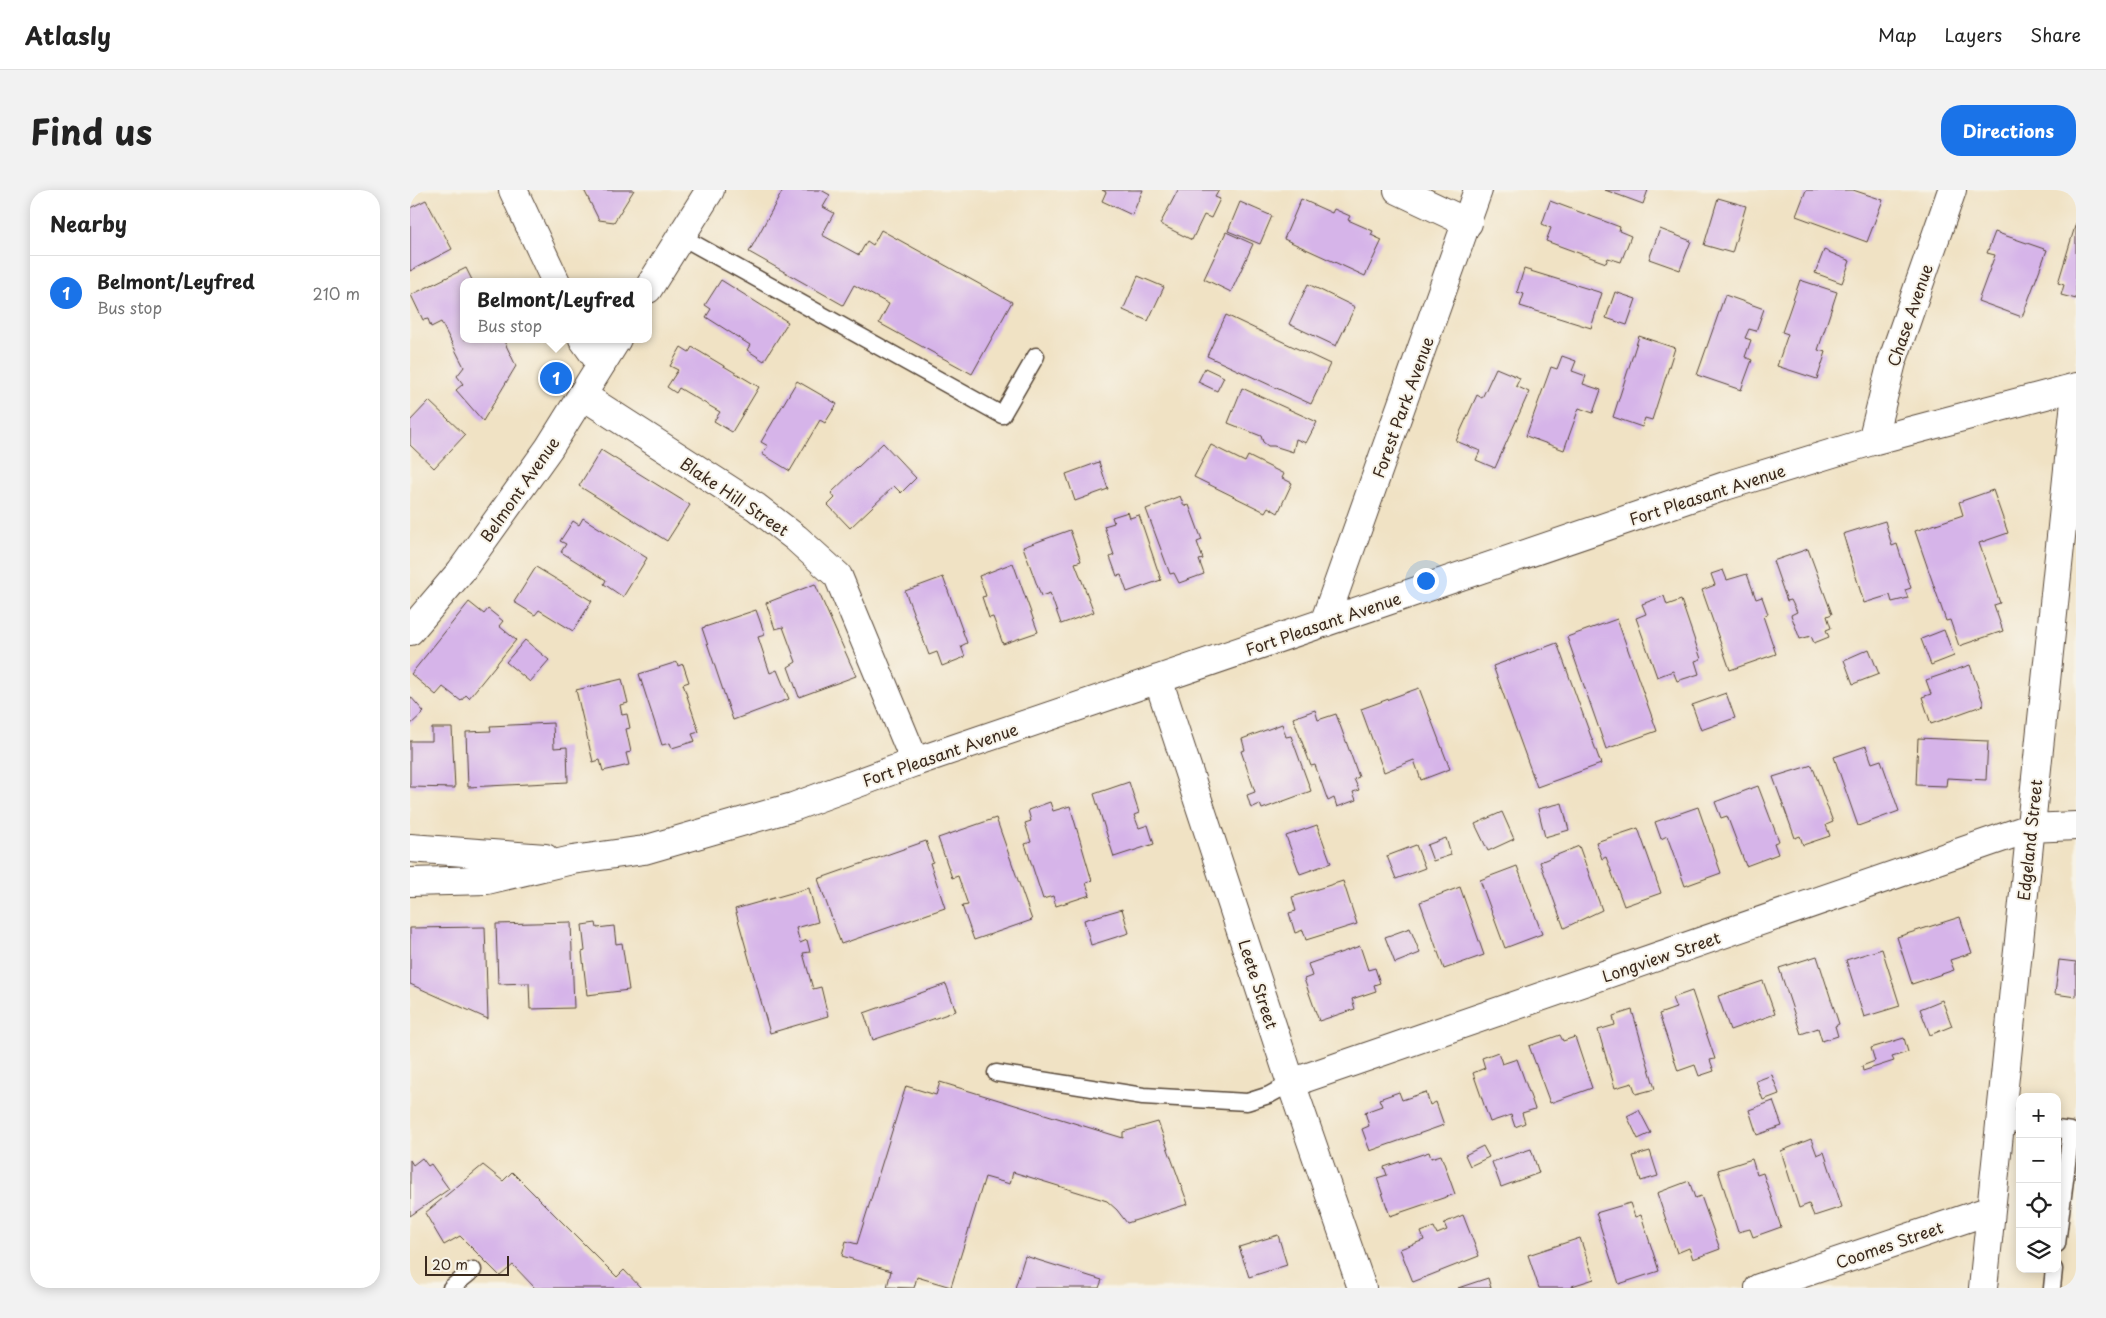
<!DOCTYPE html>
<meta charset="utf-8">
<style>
:root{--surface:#fff;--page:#f2f2f2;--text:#222;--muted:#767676;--line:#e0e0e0;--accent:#1a73e8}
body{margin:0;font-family:"Playpen Sans",sans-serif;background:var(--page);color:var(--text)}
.controls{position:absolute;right:15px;bottom:15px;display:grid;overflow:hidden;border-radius:10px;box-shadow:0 2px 12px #0003}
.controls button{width:45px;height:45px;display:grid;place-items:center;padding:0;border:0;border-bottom:1px solid var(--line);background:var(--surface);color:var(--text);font:25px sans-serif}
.scale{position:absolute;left:15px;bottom:12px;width:84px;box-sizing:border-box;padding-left:5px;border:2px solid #3b2a1e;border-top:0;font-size:14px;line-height:18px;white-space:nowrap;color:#3b2a1e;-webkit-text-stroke:4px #f7f3e8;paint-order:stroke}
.you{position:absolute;left:1015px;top:390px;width:18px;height:18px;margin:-12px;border:4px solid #fff;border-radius:50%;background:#1a73e8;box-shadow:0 0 0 8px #1a73e833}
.badge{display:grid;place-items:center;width:32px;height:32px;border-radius:50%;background:var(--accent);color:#fff;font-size:16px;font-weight:700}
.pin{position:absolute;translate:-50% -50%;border:2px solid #fff;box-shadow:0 1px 5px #0006}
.popup{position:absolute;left:50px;top:88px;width:192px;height:65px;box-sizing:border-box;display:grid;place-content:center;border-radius:10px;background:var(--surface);filter:drop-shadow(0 1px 4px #0005);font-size:16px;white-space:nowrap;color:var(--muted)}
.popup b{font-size:19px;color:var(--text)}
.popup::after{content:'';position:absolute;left:50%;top:100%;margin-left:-10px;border:10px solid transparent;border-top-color:var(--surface)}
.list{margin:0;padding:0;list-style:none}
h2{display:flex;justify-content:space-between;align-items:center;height:65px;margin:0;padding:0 20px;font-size:21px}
h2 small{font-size:16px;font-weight:400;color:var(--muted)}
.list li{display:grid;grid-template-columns:32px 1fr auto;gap:15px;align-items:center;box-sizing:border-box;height:75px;padding:0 20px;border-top:1px solid var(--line)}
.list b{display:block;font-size:19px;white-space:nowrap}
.list p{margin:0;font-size:16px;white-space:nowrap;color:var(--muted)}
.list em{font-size:16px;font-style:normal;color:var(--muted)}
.icon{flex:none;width:28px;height:28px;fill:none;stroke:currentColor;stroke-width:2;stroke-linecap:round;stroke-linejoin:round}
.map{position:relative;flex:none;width:1666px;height:1098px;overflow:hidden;border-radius:20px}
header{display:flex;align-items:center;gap:30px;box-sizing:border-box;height:70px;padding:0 25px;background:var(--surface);border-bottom:1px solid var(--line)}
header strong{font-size:24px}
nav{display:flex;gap:28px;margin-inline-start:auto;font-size:18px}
.intro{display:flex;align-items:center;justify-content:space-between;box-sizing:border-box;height:120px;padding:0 30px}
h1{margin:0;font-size:35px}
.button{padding:12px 22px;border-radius:20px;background:var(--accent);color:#fff;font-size:18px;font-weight:700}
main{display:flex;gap:30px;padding:0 30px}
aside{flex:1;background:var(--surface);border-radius:20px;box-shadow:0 2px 12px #0003}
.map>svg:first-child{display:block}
.building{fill:#d6b4e9}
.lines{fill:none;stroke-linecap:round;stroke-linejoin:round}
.service-casing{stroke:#564637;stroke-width:19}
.minor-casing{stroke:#564637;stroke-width:30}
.tertiary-casing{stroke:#564637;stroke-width:30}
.primary-casing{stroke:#564637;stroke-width:30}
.service{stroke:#fff;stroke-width:16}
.minor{stroke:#fff;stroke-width:28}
.tertiary{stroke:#fff;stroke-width:28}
.primary{stroke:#fff;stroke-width:28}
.labels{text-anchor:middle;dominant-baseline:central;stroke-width:4;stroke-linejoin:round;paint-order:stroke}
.street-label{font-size:16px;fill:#3b2a1e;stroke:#f7f3e8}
</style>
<header>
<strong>Atlasly</strong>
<nav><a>Map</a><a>Layers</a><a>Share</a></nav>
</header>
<div class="intro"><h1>Find us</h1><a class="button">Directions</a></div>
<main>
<aside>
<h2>Nearby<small></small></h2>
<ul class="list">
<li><span class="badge">1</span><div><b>Belmont/Leyfred</b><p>Bus stop</p></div><em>210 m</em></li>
</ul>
</aside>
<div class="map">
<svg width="1666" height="1098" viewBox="0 0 1666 1098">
<rect width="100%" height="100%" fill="#f7f3e8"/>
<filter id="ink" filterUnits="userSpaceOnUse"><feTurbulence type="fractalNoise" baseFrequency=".02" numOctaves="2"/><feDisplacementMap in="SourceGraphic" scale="10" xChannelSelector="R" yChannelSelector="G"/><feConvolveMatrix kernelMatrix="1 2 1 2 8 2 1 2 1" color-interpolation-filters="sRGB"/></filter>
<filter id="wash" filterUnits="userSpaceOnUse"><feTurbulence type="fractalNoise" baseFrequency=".0096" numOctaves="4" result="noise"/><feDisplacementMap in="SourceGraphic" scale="20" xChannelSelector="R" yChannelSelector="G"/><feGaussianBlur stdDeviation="1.12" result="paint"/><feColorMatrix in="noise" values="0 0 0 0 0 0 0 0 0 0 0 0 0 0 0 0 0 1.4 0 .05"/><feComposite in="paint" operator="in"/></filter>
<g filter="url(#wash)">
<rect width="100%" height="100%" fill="#f0e2c4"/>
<g id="blocks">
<!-- building -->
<path class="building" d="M174 0H224L204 32 189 30Z
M373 0H411L420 5 413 17 424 23 412 45 449 65 457 51 463 55 471 40 602 112 562 184 469 133 479 114 444 95 433 115 339 62Z
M692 0H733L722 25 692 11 696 2Z
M768 0H809L805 7 810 9 801 28 794 25 782 50 750 34Z
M1195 0H1238L1233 14Z
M1396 0H1443L1473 10 1457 52 1386 26Z
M1308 8 1336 16 1322 63 1294 55Z
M891 9 922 23 924 19 940 26 938 30 963 41 961 45 972 50 955 86 874 49Z
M16 10 42 59 0 81V18Z
M1140 11 1210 37 1209 41 1221 46 1211 72 1198 68 1196 73 1136 51 1141 38 1132 34Z
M830 12 862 26 850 54 818 41Z
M1666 33V109L1651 105 1654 95 1648 93Z
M1250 39 1281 51 1270 80 1239 69Z
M816 42 843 54 821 102 794 89Z
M1585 42 1637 60 1612 127 1568 111 1585 65 1577 63Z
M1414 60 1440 71 1432 93 1405 83Z
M56 78 63 92H54V149H93L106 176 73 231 46 200 53 194 47 186 54 177 31 132 21 137 18 129 13 130 1 105Z
M1114 79 1192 103 1181 138 1110 116 1114 104 1107 102Z
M728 86 754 97 738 131 713 120Z
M311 90 378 132 354 171 337 160 340 155 296 127 301 119 295 115Z
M1390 90 1427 102 1408 160 1416 162 1407 189 1367 176 1378 144 1372 142Z
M898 94 945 117 926 156 879 134Z
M1205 102 1226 109 1217 135 1196 128Z
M1315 105 1354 119 1346 141 1339 139 1335 148 1341 150 1335 167 1342 170 1331 200 1287 185Z
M816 125 920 174 901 214 797 166Z
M1229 146 1265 158 1242 230 1235 228 1232 237 1203 227Z
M271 157 279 162 282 157 349 197 322 242 304 231 310 222 269 198 266 203 257 197 268 180 260 176Z
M1152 166 1166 171 1162 181 1176 186 1173 194 1191 200 1183 223 1169 218 1154 260 1116 246 1141 177 1147 179Z
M795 178 814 187 807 201 788 192Z
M1086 178 1110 188 1106 196 1119 202 1085 278 1066 270 1070 261 1046 251 1067 205 1072 208Z
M387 191 427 214 415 233 410 230 380 281 352 264 358 256 351 252Z
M832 198 907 232 896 253 886 249 883 262 864 256H858L853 252 851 246 818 233Z
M19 211 55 245 24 278 0 255V231Z
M473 253 506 288 491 303 484 296 440 338 418 315 425 308 421 303Z
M801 255 835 272 838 266 874 284 872 288 882 293 868 323 858 317 855 322 784 287Z
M191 260 280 315 257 351 169 296Z
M689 272 698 299 665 311 656 284Z
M1583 300 1598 343 1569 353 1590 413 1584 415 1593 441 1549 456 1540 430 1536 431 1505 341 1553 325 1549 312Z
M770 306 774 316 779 315 792 350 787 352 793 369 789 370 794 384 769 393 764 383 760 384 736 319Z
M718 322 720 328 729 325 751 390 717 402 711 385 707 386 700 367 704 365 694 336 704 333 702 327Z
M173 328 237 368 213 407 194 394 196 390 151 362 156 354 150 351 163 331 169 335Z
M1475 331 1482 356 1487 354 1501 398 1495 400 1498 408 1482 412 1480 405 1454 413 1433 344Z
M660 340 671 371 665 373 684 422 651 434 640 403 631 406 613 357Z
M1398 359 1422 424 1417 426 1421 438 1416 440 1419 447 1404 453 1401 446 1390 449 1381 425 1387 422 1381 410 1377 411 1363 371Z
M603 373 628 442 593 454 583 427 579 428 572 407 576 406 569 386Z
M126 377 182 411 163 441 129 420 125 425 104 412Z
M1313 380 1317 390 1337 384 1346 409 1352 407 1358 424 1353 426 1366 464 1320 480 1292 400 1305 395 1301 384Z
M533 387 557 453 551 456 555 467 532 476 527 462 519 465 495 401Z
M405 394 446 486 389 507 378 477 386 472 373 437 365 439 356 413Z
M1254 406 1257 415 1271 410 1291 469 1285 471 1289 484 1267 491 1263 481 1247 487 1226 428 1236 424 1232 414Z
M59 412 74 424 78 419 93 431 89 436 106 450 59 508 56 505 51 511 33 497 26 505 1 484Z
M346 420 355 445 348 447 360 483 367 480 379 509 323 530 292 438Z
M1207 429 1247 541 1196 559 1157 447Z
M1534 440 1544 466 1521 475 1511 449Z
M115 450 139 470 120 492 96 472Z
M1147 453 1191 574 1127 597 1083 476Z
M1459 459 1469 484 1443 494 1434 470Z
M267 472 268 476 273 474 279 492 273 494 289 542 282 544 285 551 262 558 260 553 252 555 229 484Z
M1560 475 1574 515 1521 534 1512 507 1521 504 1516 490Z
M212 489 218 513 210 515 212 525 217 524 220 538 216 539 221 562 216 563 219 575 193 581 190 570 183 572 166 500Z
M1009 498 1040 579 1011 590 1004 570 974 582 951 519Z
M1316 503 1325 528 1291 540 1282 515Z
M0 506 14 522 0 535Z
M905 520 908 530 926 524 949 587 944 589 949 600 943 602 946 610 927 617 924 608 918 611 905 575 901 576 883 528Z
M143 533 144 558 157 557 158 592 58 597 56 542 81 541 80 536Z
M872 534 876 547 881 546 901 601 852 619 850 614 841 618 837 605 845 602 831 561 835 560 832 549Z
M22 538H42L45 598 0 597V551H22Z
M1508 548 1578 551 1576 590 1537 588 1536 596 1506 595Z
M1456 556 1462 573 1471 570 1489 621 1448 636 1424 567Z
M1402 575 1423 632 1416 635 1420 646 1393 655 1390 646 1385 648 1363 587Z
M719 592 729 623 724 625 729 638 738 635 744 654 704 667 684 604Z
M1348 596 1369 651 1364 653 1368 664 1336 676 1317 626 1311 628 1305 612Z
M640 612 643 621 660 616 682 691 676 693 680 705 646 716 643 706 633 709 615 654 621 652 615 633 621 631 618 620Z
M1152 613 1159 640 1135 647 1128 619Z
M1288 617 1311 683 1275 696 1257 646 1251 649 1245 632Z
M1092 622 1104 649 1078 661 1065 634Z
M586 628 622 730 564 750 552 716 558 715 548 686 542 688 528 648Z
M907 635 921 673 890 684 876 646Z
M1228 638 1251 703 1214 716 1196 667 1192 669 1186 652Z
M1036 648 1041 665 1023 671 1017 655Z
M516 651 523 672 520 673 535 718 431 754 408 689Z
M1006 655 1015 678 986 689 977 666Z
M1169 656 1192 720 1154 738 1130 672Z
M1107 676 1132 744 1095 758 1070 690Z
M933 691 947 734 896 750 893 740 885 743 879 723 886 721 882 707Z
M1050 697 1074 765 1034 779 1010 712Z
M399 698 408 732 386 738 390 753 397 750 400 762 393 763 403 799 411 797 418 826 360 843 325 719Z
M712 719 719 743 681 755 674 730Z
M1550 727 1562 763 1540 770 1544 780 1502 794 1487 747Z
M161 732 164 818 120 819 119 793 88 794 86 734Z
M186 733 187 738 204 736 206 754 212 753 219 800 177 805 172 762 175 761 172 735Z
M75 737 78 829 0 794V738Z
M1000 738 1010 763 985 773 975 747Z
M950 756 958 780 965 778 970 793 964 795 966 801 942 809 945 819 909 831 894 789 902 786 898 774Z
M1472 759 1490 816 1454 827 1436 770Z
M1407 766 1429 834 1425 836 1428 846 1412 851 1408 838 1391 844 1369 778Z
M1649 770 1666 772V807L1645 804Z
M1353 791 1365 824 1320 840 1308 806Z
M536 794 546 821 463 850 454 823Z
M1282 801 1305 869 1300 870 1304 881 1289 886 1285 875 1268 881 1249 824 1266 818 1262 808Z
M1532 810 1542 836 1520 845 1510 819Z
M1222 820 1245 899 1226 904 1222 893 1205 898 1188 840 1205 835 1203 826Z
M1150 845 1153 851 1165 847 1182 898 1140 913 1119 856Z
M1494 848 1498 862 1482 867 1484 871 1453 881 1452 876 1465 871 1461 858Z
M1088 862 1092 874 1107 869 1125 919 1112 923 1115 933 1105 937 1101 925 1080 932 1063 883 1075 878 1072 868Z
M1362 885 1369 904 1353 910 1346 891Z
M530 892 713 948V942L748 932 778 1014 717 1033 707 1020 697 1011 603 982 600 994 575 987 541 1097 507 1087 504 1098 477 1097 481 1081 432 1066 436 1051 447 1054 496 896 526 905Z
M989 902 992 910 1016 902 1020 915 1026 912 1034 935 960 961 952 939 959 936 955 922 972 916 969 909Z
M1363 911 1372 936 1347 945 1339 920Z
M1229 920 1241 943 1228 949 1217 926Z
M1401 949 1407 965 1414 962 1432 1017 1404 1026 1399 1014 1389 1018 1371 961Z
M1073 956 1079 967 1060 976 1055 965Z
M1121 959 1129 983 1091 997 1082 972Z
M1240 961 1248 986 1231 991 1223 966Z
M1019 962 1021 968 1031 965 1045 1004 980 1026 967 988 977 985 974 977Z
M12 968 18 976 21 974 39 999 0 1026V970L3 975Z
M1342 969 1347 985 1353 983 1371 1037 1343 1047 1340 1039 1328 1042 1308 980Z
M73 975 93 991 102 982 207 1087 214 1080 231 1098H125L103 1075 90 1086 50 1046 34 1055 15 1023Z
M1279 991 1285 1008 1291 1006 1310 1059 1283 1069 1279 1058 1267 1063 1247 1003Z
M1220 1013 1225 1027 1231 1025 1249 1081 1209 1094 1186 1023Z
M1053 1025 1069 1066 1003 1092 990 1059 1014 1050 1011 1042 1024 1037 1027 1044 1037 1040 1034 1033Z
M868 1045 877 1075 839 1087 829 1057Z
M1170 1048 1184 1089 1162 1096 1163 1098H1129L1118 1065Z
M615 1066 692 1090 689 1098H605Z
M1078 1088 1081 1098H1048Z"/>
</g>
</g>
<g filter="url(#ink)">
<use href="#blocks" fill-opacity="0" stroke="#564637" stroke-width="1"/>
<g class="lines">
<!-- service casing -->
<g class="service-casing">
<path id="service" d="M272 47 592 225 626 166
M586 883 733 906 837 912 859 905 881 893
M1589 933 1610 935
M1647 939 1661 941 1647 1054
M41 1098 63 1080
M1642 1098 1644 1079"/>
</g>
<!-- minor casing -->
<g class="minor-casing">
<path id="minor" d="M103 0 146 92
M988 0 1058 33
M173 149 191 174
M172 205 346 317 386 348 428 386 505 572
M1462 251 1482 172 1542 0
M881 893 1620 638 1666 636
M1349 1098 1581 1020
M1573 1098 1666 202"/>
</g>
<!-- tertiary casing -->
<g class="tertiary-casing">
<path id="tertiary" d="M914 433 1068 0
M748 489 881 893 952 1098
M0 658 135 668
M0 692 77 690 162 670 234 660 383 617 505 572 1315 296 1462 251 1666 197"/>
</g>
<!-- primary casing -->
<g class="primary-casing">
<path id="primary" d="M238 99 300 0
M0 441 51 381 139 258 207 149"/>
</g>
<!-- service -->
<use href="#service" class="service"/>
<!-- minor -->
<use href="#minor" class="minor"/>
<!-- tertiary -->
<use href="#tertiary" class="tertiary"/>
<!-- primary -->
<use href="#primary" class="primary"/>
</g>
</g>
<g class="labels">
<!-- street labels -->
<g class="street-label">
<text transform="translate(1499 125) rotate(-71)">Chase Avenue</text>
<text transform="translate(992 217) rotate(-70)">Forest Park Avenue</text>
<text transform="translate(109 299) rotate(-55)">Belmont Avenue</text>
<text transform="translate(1297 304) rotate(-18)">Fort Pleasant Avenue</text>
<text transform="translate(325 306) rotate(34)">Blake Hill Street</text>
<text transform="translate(913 433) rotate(-19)">Fort Pleasant Avenue</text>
<text transform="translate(530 564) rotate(-19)">Fort Pleasant Avenue</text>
<text transform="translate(1619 650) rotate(-84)">Edgeland Street</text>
<text transform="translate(1251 766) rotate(-19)">Longview Street</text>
<text transform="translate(849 794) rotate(72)">Leete Street</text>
<text transform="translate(1479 1054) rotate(-19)">Coomes Street</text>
</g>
</g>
</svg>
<div class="controls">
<button>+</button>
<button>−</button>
<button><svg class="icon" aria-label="locate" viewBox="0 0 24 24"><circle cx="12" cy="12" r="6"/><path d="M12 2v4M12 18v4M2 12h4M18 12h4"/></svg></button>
<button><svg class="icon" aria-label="layers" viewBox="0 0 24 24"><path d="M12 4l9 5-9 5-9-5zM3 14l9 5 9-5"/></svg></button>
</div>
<div class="scale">20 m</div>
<div class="you"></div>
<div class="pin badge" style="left:146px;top:188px">1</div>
<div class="popup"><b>Belmont/Leyfred</b>Bus stop</div>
</div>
</main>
